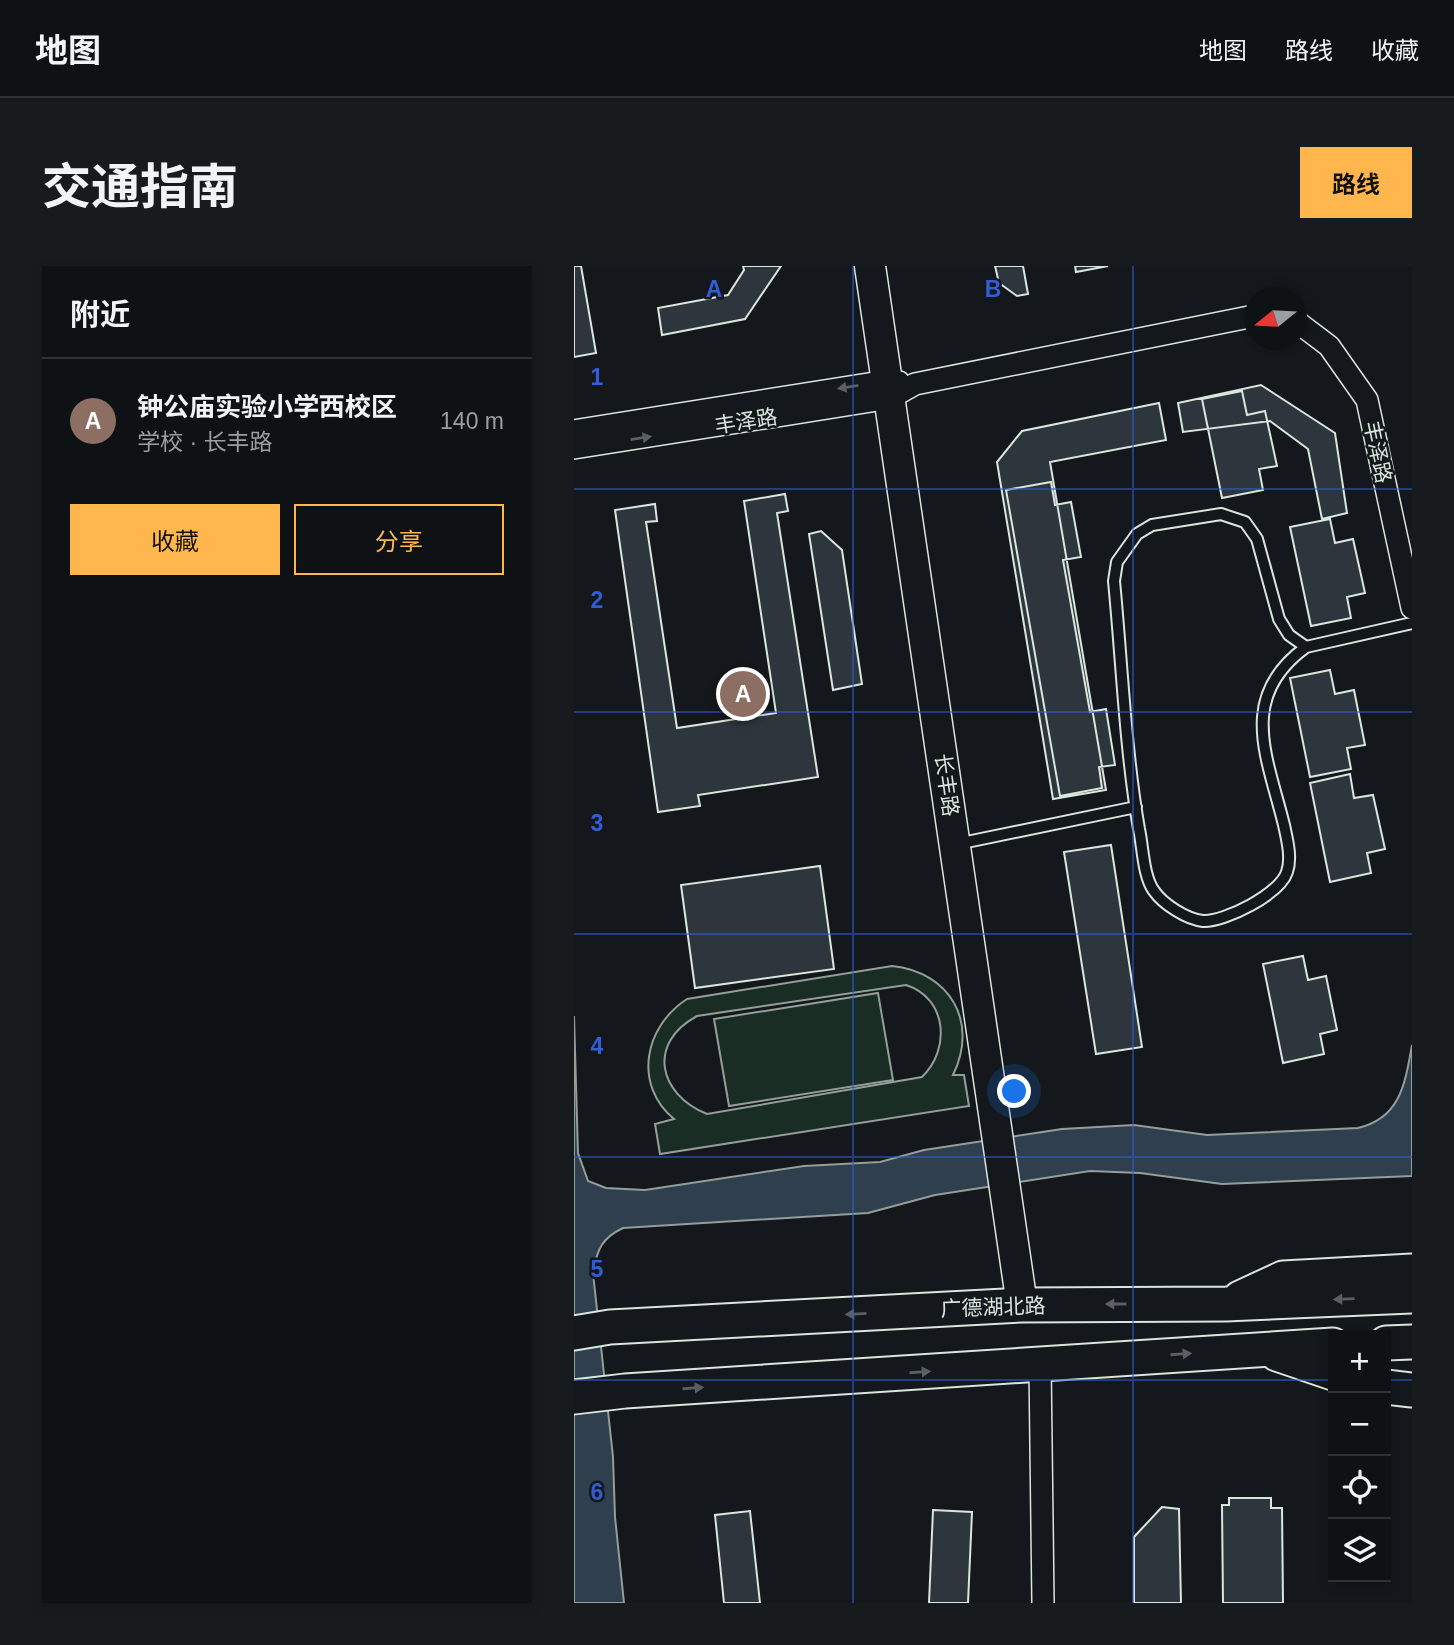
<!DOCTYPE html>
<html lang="zh">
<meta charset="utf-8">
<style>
:root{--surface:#0f1215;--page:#181b1e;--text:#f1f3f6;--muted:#9b9ea0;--line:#2f3234;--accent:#ffb74d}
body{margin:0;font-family:Helvetica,"Noto Sans SC",sans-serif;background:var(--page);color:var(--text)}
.controls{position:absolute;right:21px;bottom:21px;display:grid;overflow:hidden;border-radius:0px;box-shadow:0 4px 10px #0003}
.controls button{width:63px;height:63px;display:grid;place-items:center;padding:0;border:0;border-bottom:2px solid var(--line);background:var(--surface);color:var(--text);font:35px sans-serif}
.compass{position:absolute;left:670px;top:21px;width:63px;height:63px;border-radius:50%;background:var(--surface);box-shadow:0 4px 10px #0003;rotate:252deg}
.you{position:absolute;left:441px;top:826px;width:24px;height:24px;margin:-18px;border:5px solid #fff;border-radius:50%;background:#1a73e8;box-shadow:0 0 0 10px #1a73e833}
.badge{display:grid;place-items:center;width:46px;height:46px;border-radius:50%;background:var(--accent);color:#fff;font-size:23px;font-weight:700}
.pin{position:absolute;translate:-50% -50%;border:4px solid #fff;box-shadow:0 2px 7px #0006}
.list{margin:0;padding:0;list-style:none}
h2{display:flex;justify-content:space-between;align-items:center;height:91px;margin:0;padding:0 28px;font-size:30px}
h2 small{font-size:23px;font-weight:400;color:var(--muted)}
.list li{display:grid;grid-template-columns:46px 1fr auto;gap:21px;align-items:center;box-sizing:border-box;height:126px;padding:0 28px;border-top:2px solid var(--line)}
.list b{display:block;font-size:26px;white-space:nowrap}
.list p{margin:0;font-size:23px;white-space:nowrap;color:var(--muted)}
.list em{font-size:23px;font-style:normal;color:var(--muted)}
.actions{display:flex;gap:14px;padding:21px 28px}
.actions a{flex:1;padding:16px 0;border:2px solid var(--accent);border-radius:0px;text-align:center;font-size:24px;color:var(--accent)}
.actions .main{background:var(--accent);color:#111}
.icon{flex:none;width:38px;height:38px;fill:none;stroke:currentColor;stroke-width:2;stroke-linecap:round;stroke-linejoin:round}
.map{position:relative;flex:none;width:838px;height:1337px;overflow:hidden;border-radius:0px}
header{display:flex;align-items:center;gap:42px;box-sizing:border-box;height:98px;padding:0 35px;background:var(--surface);border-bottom:2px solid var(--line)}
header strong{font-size:33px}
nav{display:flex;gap:38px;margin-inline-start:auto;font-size:24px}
.intro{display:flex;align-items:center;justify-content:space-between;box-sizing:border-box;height:168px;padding:0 42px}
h1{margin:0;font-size:49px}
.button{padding:18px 32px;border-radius:0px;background:var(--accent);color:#111;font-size:24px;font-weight:700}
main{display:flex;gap:42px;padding:0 42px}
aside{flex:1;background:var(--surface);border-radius:0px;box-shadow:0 4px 10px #0003}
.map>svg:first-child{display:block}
.green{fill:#1a2d24;stroke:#939e99;stroke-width:2;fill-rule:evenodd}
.water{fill:#2f3f4d;stroke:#939e99;stroke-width:2}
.building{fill:#2c363c;stroke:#d8e6dc;stroke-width:2}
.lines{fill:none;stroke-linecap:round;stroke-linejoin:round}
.lane-casing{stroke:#d8e6dc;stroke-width:14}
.street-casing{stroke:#d8e6dc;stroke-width:24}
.secondary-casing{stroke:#d8e6dc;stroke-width:33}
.primary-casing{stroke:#d8e6dc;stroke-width:37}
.lane{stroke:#14181c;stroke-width:10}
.street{stroke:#14181c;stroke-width:21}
.secondary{stroke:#14181c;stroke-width:30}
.primary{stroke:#14181c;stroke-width:33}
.oneway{fill:#59605f}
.grid{fill:none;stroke:#305dd8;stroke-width:2;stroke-opacity:0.55}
.labels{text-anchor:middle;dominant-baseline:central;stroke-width:5;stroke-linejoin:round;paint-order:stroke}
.street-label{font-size:21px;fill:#d8e6dc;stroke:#14181c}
.grid-label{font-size:23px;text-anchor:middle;font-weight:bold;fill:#305dd8;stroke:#14181c;stroke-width:5;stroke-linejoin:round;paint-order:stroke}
</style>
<header>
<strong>地图</strong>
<nav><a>地图</a><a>路线</a><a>收藏</a></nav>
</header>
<div class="intro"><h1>交通指南</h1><a class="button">路线</a></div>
<main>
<aside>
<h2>附近<small></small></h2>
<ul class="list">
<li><span class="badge" style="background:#8d6e63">A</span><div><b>钟公庙实验小学西校区</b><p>学校 · 长丰路</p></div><em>140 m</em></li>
</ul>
<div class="actions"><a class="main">收藏</a><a>分享</a></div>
</aside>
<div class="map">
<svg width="838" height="1337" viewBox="0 0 838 1337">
<rect width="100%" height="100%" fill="#14181c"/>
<!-- green -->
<path class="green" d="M318 700C376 706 405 756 379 809H390L395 840 86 888 81 858 100 853C59 819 70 761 113 733ZM332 719C373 732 377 783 348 811L133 848C84 828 73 777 123 750Z
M304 727 319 814 155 840 140 753Z"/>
<!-- water -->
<path class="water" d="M0 750 4 887 14 915 32 922 71 924 230 900 306 896 350 884 488 863 560 859 633 869 784 862C827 852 831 817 838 779V910L648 918 566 907 516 905 361 929 294 947 49 962C28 972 23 983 19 1007L39 1191 41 1251 50 1337H0Z"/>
<!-- building -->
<path class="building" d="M0 0H7L22 87 0 91Z
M169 0H207L171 53 88 69 84 42 154 29 170 4Z
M421 0H449L454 28 443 30 425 17Z
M501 0H534L502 6Z
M687 119 761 167 773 247 748 253 734 183 696 155 609 166 604 137Z
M668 125 673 149 691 145 703 200 685 203 689 224 648 232 628 133Z
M585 137 592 174 476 196 532 524 479 533 423 196 448 165Z
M477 216 481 239 497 236 507 291 489 294 516 446 532 443 541 499 525 501 528 522 486 530 432 224Z
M211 228 214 245 203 247 244 511 124 529 126 540 84 546 41 244 81 238 83 255 72 256 103 462 202 447 170 235Z
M756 253 761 277 779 273 791 327 773 331 777 352 737 360 716 261Z
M247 265 268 284 288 418 259 424 235 268Z
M756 404 761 428 780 424 791 479 773 482 777 503 736 511 716 412Z
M776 508 780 532 799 529 811 583 793 587 797 607 756 616 736 517Z
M537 579 568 781 522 788 490 586Z
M246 600 260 703 121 722 107 619Z
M729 690 734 714 752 710 763 764 746 768 750 788 709 797 689 698Z
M655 1232H697V1242H708L709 1337H649L648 1239H655Z
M588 1241 605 1243 607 1337H560V1271Z
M359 1244 398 1246 394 1337H355Z
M176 1245 186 1337H150L141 1249Z"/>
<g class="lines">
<!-- lane casing -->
<g class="lane-casing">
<path id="lane" d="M732 381C663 431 693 490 710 559 713 573 718 592 713 606 706 628 651 656 629 655 612 653 589 638 580 625 569 610 569 581 565 563 551 482 548 397 540 315L543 296 563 268 578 259 647 248 671 256 683 273 705 353 715 369 732 381 838 357
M383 578 562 541"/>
</g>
<!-- street casing -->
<g class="street-casing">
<path id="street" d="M722 55 755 80 793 134 838 342
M0 165 313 115 325 116
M0 182 316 132 341 118 680 50
M466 1098 469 1337"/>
</g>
<!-- secondary casing -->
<g class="secondary-casing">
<path id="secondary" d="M296 0 448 1039"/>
</g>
<!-- primary casing -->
<g class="primary-casing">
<path id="primary" d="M666 1032 709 1012 838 1005
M0 1067 36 1061 448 1039 652 1038 838 1030
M812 1077 838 1076
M703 1088 759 1107
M812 1121 838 1124
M0 1131 51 1125 759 1079"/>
</g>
<!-- lane -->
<use href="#lane" class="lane"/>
<!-- street -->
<use href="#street" class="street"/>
<!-- secondary -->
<use href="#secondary" class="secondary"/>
<!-- primary -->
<use href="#primary" class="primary"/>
</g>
<!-- one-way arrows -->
<defs><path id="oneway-solid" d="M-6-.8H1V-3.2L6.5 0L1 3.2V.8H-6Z" transform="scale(1.75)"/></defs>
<g class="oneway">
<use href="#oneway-solid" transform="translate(274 121) rotate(171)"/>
<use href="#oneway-solid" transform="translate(67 172) rotate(-9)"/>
<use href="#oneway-solid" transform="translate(770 1033) rotate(178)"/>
<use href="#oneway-solid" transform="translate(542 1038) rotate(180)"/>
<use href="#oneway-solid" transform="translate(282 1048) rotate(177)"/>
<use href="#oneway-solid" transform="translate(607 1088) rotate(-4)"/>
<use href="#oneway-solid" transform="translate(346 1106) rotate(-4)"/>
<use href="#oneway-solid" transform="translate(119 1122) rotate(-4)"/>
</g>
<!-- grid -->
<path class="grid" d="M279 0V1337M559 0V1337M0 223H838M0 446H838M0 668H838M0 891H838M0 1114H759M812 1114H838"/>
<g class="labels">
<!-- street labels -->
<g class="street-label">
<text transform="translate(172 155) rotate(-9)">丰泽路</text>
<text transform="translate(804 186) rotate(78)">丰泽路</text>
<text transform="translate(373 519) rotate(82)">长丰路</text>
<text transform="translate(419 1041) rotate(-2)">广德湖北路</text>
</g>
</g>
<g class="grid-label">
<text x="140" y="31">A</text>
<text x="419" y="31">B</text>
<text x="23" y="119">1</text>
<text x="23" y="342">2</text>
<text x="23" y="565">3</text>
<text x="23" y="788">4</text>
<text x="23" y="1011">5</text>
<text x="23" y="1234">6</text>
</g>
</svg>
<div class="controls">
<button>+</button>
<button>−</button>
<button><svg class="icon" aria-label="locate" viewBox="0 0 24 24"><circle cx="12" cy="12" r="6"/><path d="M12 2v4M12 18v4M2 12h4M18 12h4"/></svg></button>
<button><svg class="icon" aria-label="layers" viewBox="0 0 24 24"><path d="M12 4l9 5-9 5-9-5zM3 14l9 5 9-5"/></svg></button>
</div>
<svg class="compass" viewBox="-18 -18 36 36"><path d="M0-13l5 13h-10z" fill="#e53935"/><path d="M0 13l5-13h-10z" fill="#9b9ea0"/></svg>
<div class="you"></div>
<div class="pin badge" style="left:169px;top:428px;background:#8d6e63">A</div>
</div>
</main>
